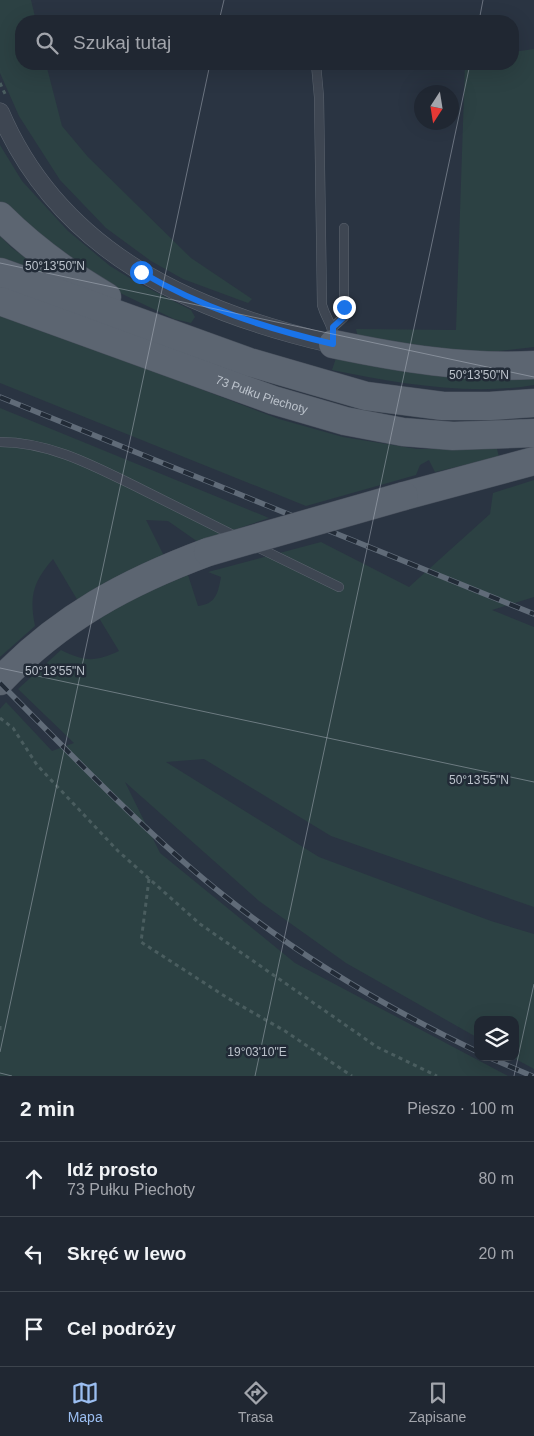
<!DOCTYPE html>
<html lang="pl">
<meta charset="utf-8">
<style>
:root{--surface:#202732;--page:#282f3a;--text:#f1f3f6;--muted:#a2a5ac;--line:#3d444d;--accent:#9bbef1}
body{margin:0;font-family:Arial,sans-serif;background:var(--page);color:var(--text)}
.controls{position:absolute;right:15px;bottom:15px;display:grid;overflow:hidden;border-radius:10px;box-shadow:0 5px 20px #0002}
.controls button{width:45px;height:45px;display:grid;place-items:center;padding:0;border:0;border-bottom:1px solid var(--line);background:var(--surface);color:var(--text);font:25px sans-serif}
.compass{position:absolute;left:414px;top:85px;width:45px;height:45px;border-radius:50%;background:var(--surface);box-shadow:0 5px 20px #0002;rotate:192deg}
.stop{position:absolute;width:15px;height:15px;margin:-11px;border:4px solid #1a73e8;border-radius:50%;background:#fff}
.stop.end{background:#1a73e8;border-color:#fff;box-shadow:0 1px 5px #0008}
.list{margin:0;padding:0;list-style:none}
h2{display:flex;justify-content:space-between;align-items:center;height:65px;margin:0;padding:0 20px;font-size:21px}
h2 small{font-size:16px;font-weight:400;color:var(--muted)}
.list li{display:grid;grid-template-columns:32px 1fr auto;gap:15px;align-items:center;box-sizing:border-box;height:75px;padding:0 20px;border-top:1px solid var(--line)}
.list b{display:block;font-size:19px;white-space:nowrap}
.list p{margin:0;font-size:16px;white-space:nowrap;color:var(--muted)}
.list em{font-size:16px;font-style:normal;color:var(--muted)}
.icon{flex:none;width:28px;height:28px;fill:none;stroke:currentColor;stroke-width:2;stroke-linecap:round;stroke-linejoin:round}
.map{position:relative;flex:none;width:534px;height:1076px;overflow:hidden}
.search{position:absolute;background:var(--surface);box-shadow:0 5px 20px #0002;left:15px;right:15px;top:15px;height:55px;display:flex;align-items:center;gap:12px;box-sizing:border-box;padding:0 18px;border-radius:20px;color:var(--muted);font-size:19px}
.sheet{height:290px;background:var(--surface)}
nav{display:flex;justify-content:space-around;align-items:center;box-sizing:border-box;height:70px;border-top:1px solid var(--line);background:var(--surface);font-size:14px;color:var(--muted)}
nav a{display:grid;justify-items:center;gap:2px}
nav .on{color:var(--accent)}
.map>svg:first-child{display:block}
.green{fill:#2c4143}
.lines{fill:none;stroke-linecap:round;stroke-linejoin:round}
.service-casing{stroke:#5c646f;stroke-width:10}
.minor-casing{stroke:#5c646f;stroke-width:19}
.primary-casing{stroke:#474f5b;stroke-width:29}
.path{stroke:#4a5d5f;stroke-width:3;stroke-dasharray:4 4;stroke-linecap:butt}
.service{stroke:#3e4652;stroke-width:9}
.minor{stroke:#3e4652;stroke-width:18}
.primary{stroke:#5c6571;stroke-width:28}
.rail-casing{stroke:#606b78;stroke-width:5.5}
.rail{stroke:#222b37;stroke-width:4;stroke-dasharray:11;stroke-linecap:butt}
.primary-bridge-casing{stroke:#474f5b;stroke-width:29;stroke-linecap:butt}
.primary-bridge{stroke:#5c6571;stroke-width:28}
.route{stroke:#1a73e8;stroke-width:6}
.ticks{fill:none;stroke:#bbc2cb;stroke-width:1;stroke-opacity:0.45}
.labels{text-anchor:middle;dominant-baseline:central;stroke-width:5;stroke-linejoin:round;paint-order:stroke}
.street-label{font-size:12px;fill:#bbc2cb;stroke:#222b37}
.ticks-label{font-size:12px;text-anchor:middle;fill:#bbc2cb;stroke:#222b37;stroke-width:5;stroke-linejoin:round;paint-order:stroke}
</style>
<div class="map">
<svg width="534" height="1076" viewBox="0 0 534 1076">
<rect width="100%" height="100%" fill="#2a3442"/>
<!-- green -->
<path class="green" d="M0 0H31L36 21H21V64H46L62 126 88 157 191 258 252 299 248 303 183 279 151 261 106 228 60 180 19 116 0 73Z
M534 49V347L483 353 358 338 356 329 456 330 465 64H513V52Z
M0 145 22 181 68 231 110 266 136 282 191 310 195 317 191 323 174 319 87 277 0 203Z
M0 236 12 248 59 281 0 261Z
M0 312 279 419 343 437 417 449H497L499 457 435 472 429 460 420 465 416 475 306 506 0 383Z
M337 355 534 374V385C470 396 395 383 332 370Z
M0 408 269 518 198 542 168 521 146 520 164 556 78 601 53 559C33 582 29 596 35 626L0 657Z
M534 480V597L492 610 534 627V907L331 836 204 759 166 762 319 857 491 921 534 934V1069L512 1057H515V1020H478V1038L346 963 259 901 125 782 160 853 295 963 508 1076H0V709L6 702 52 751 74 743 18 689 61 650C85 662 95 662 119 651L99 618 135 597 188 575 198 606C216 604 218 593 221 577L208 572 321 542 409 587 490 514 493 493Z"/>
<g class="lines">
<!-- service casing -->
<g class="service-casing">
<path id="service" d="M316 64 319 97 322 305C327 322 333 323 333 341
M333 327 344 317V228
M0 442C51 442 96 467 141 489 173 505 205 521 237 537
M255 546 339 587"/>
</g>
<!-- minor casing -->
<g class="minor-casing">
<path id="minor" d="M0 112C60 253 193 312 333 344"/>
</g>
<!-- primary casing -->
<g class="primary-casing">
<g id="primary">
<path d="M0 216C32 248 68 274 107 297"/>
<path d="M0 272 249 362 366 396 443 406H490L534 403"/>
<path id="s1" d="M0 301 273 400 345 421 403 432 453 436 534 433"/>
<path d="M333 344C400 358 466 369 534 365"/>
<path d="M404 496 534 461"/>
<path d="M0 681C60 618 127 582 208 552"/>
</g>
</g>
<!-- path -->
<path class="path" d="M0 83 6 96
M0 718 13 728 37 765 118 851 200 924 377 1047 437 1076
M149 879 141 942 226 997 285 1031 352 1076
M0 1026V1033"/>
<!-- service -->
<use href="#service" class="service"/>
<!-- minor -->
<use href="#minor" class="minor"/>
<!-- primary -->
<use href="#primary" class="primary"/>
<!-- rail casing -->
<g class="rail-casing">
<path id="rail" d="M0 397 534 614
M0 683C74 757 145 833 227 898 305 960 389 1009 478 1052
M488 1057 532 1076"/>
</g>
<!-- rail -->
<use href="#rail" class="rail"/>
<!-- primary-bridge casing -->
<g class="primary-bridge-casing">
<path id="primary-bridge" d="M208 552 404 496"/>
</g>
<!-- primary-bridge -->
<use href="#primary-bridge" class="primary-bridge"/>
</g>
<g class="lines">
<!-- route -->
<path class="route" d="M141 272C202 308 265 328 333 344V327L344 317V307"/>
</g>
<!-- ticks -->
<path class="ticks" d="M219 21 224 0M479 21 483 0M0 263 534 377M0 668 534 782M0 1052 210 64M0 1073 12 1076M255 1076 470 64M514 1076 534 984"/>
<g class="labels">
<!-- street labels -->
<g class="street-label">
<text stroke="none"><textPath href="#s1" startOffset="278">73 Pułku Piechoty</textPath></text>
</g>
</g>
<g class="ticks-label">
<text x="55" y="270">50°13'50"N</text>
<text x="479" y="379">50°13'50"N</text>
<text x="55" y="675">50°13'55"N</text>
<text x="479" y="784">50°13'55"N</text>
<text x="257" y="1056">19°03'10"E</text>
</g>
</svg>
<div class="controls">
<button><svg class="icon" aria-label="layers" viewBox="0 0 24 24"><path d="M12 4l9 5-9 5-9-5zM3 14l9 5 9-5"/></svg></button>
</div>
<svg class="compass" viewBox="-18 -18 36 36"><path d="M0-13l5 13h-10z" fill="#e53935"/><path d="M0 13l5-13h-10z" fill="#a2a5ac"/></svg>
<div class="stop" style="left:141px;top:272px"></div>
<div class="stop end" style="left:344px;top:307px"></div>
<div class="search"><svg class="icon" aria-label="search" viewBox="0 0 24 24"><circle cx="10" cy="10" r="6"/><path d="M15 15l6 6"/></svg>Szukaj tutaj</div>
</div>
<section class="sheet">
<h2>2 min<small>Pieszo · 100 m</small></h2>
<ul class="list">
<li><svg class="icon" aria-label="ahead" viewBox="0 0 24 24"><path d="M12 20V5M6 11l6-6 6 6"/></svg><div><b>Idź prosto</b><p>73 Pułku Piechoty</p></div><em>80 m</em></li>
<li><svg class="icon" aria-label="left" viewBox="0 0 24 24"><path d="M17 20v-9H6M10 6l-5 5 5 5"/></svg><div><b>Skręć w lewo</b></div><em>20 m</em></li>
<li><svg class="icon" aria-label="arrive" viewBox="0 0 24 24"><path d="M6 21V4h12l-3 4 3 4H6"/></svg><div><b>Cel podróży</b></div></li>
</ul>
</section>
<nav>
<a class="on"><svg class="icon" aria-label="map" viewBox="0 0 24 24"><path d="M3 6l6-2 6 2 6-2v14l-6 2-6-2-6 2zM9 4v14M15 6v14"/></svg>Mapa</a>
<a><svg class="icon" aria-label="directions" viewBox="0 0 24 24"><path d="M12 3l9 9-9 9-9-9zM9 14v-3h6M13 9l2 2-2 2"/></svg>Trasa</a>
<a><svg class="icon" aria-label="saved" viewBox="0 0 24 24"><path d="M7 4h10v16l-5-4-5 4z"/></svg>Zapisane</a>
</nav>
